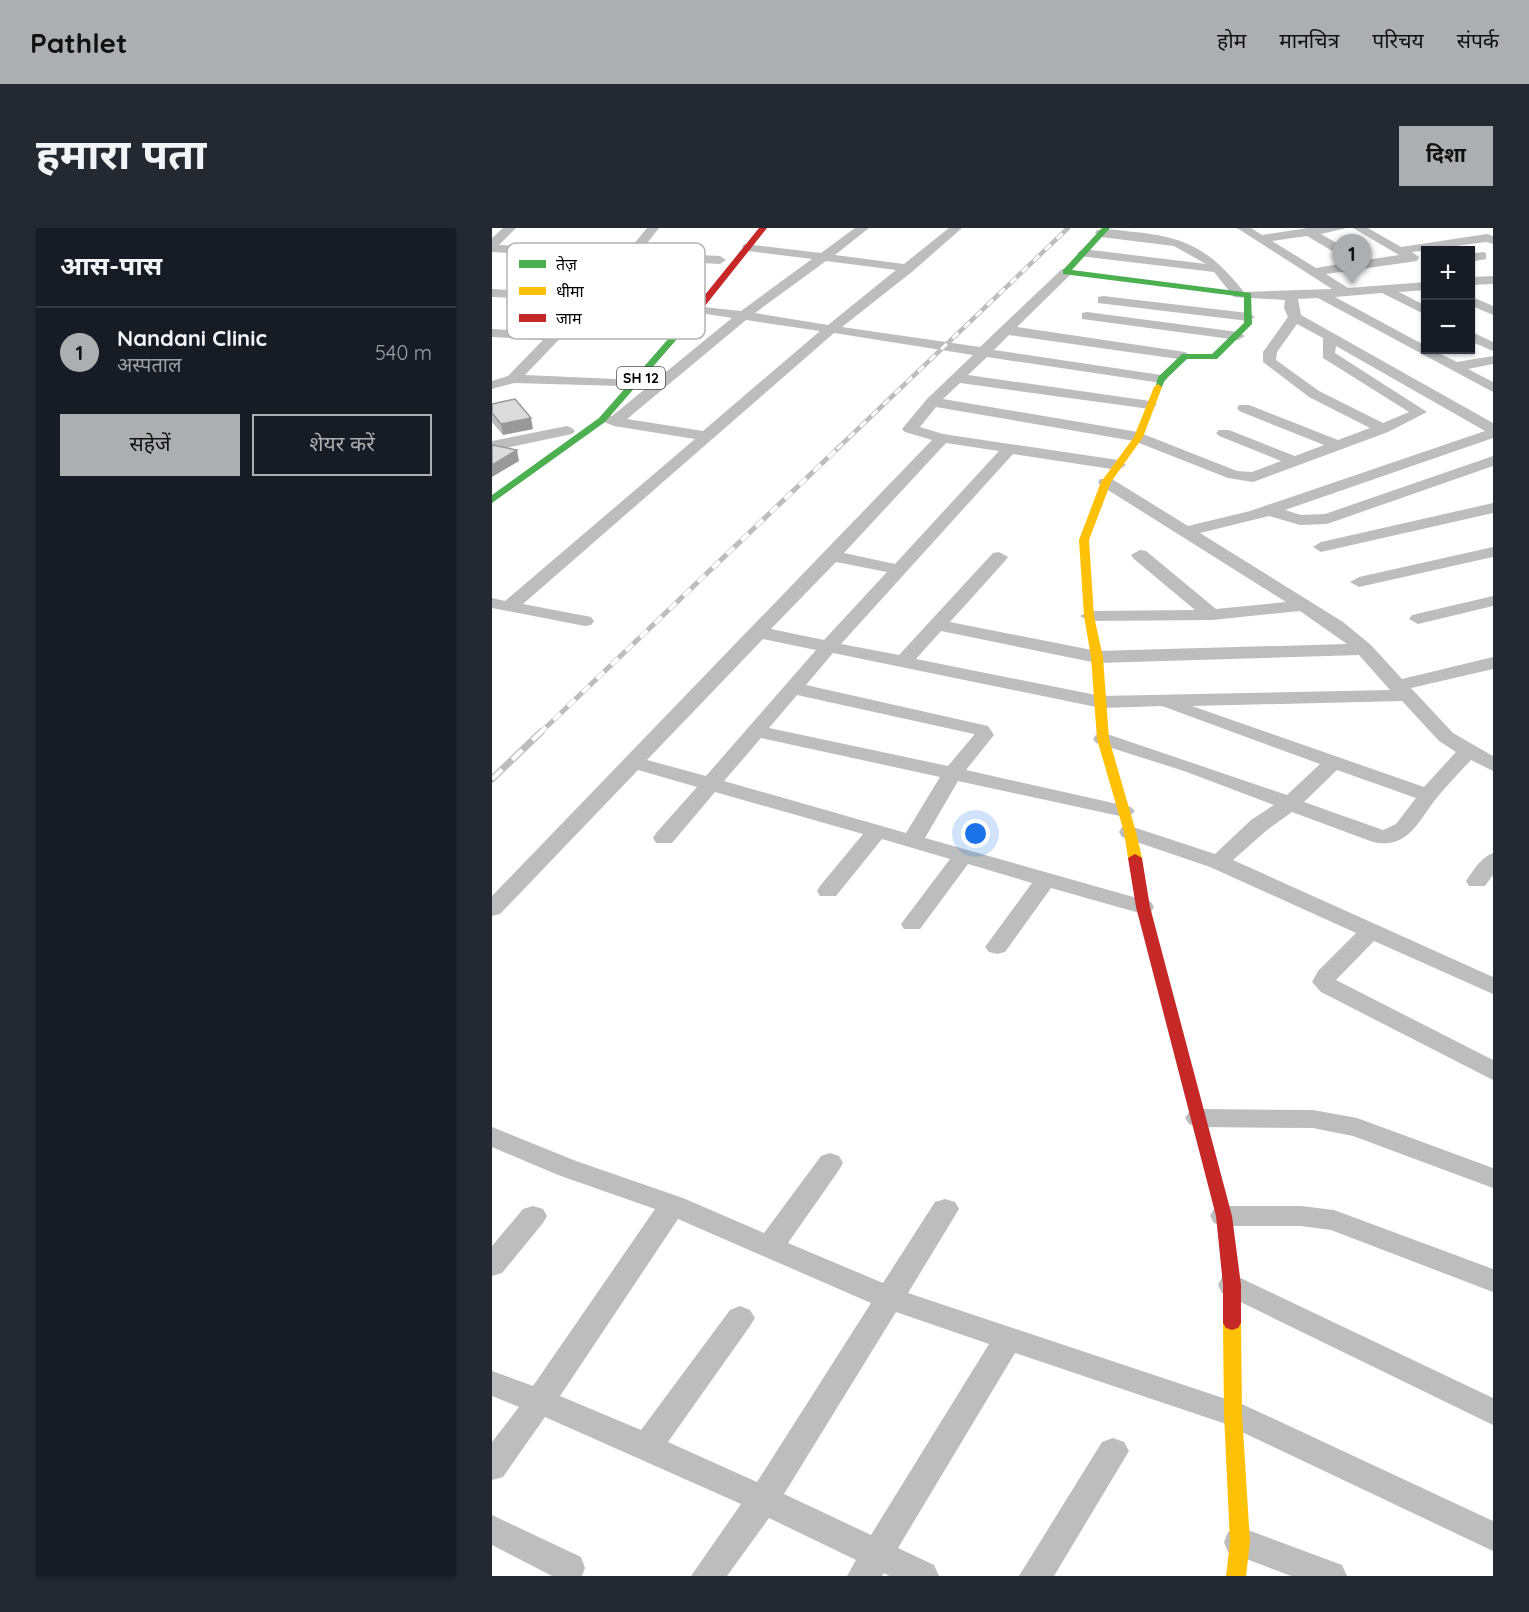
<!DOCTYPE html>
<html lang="hi">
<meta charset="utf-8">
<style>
:root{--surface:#171b24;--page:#242831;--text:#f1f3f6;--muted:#9ea1a6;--line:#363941;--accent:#adaeaf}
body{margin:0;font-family:Quicksand,"Noto Sans Devanagari",sans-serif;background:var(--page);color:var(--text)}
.controls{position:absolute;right:18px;top:18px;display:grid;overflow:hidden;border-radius:0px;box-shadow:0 2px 4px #0004}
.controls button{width:54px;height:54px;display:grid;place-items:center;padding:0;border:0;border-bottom:2px solid var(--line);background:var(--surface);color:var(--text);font:30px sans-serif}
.you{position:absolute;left:484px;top:606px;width:21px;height:21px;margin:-15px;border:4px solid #fff;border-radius:50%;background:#1a73e8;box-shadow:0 0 0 9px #1a73e833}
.badge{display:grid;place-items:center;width:39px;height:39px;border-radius:50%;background:var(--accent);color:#111;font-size:20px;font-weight:700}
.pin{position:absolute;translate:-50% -50px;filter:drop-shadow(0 2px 3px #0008)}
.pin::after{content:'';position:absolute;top:32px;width:21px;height:18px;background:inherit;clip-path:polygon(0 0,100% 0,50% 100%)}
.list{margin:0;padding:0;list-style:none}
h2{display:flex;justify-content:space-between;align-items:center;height:78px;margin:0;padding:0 24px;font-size:26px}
h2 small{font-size:20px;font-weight:400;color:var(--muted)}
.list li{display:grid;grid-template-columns:39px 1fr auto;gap:18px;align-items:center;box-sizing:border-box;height:90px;padding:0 24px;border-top:2px solid var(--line)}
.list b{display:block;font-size:22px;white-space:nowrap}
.list p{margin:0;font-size:20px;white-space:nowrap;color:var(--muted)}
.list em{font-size:20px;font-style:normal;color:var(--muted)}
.actions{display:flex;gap:12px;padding:18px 24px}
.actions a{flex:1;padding:14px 0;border:2px solid var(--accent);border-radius:0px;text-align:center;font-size:21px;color:var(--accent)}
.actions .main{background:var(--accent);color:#111}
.map{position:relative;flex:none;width:1001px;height:1348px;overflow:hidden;border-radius:0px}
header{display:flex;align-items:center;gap:36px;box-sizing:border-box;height:84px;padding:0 30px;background:var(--accent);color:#111}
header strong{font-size:28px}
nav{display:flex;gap:33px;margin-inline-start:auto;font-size:21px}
.intro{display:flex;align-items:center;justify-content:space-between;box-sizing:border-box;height:144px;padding:0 36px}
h1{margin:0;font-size:42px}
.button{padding:15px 27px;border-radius:0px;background:var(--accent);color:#111;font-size:21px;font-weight:700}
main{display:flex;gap:36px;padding:0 36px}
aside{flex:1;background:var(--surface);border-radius:0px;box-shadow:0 2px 4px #0004}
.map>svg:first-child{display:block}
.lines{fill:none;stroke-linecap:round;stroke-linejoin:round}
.street{fill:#bdbdbd;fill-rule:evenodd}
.fast{fill:#4caf50;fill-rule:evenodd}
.slow{fill:#ffc107;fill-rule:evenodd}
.jam{fill:#c62828;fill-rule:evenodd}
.rail-far2-casing{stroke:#bdbdbd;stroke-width:4.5}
.rail-far1-casing{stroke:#bdbdbd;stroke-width:5}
.rail-casing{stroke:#bdbdbd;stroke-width:7}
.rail-far2{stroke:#fff;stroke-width:3;stroke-dasharray:8;stroke-linecap:butt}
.rail-far1{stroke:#fff;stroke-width:4;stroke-dasharray:10;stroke-linecap:butt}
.rail{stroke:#fff;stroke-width:4.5;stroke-dasharray:14;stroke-linecap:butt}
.wall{fill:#bcbcbc}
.shaded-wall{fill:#999}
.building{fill:#dbdbdb;stroke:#999;stroke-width:1.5}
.labels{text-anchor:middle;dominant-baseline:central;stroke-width:6;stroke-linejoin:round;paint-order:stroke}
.shield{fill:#fff;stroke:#4c4c4c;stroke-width:1.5}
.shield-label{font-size:14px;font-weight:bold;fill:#000}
.key{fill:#fff;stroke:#b2b2b2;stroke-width:1.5}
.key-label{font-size:16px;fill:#000}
</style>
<header>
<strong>Pathlet</strong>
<nav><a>होम</a><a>मानचित्र</a><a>परिचय</a><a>संपर्क</a></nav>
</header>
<div class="intro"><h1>हमारा पता</h1><a class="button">दिशा</a></div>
<main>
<aside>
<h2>आस-पास<small></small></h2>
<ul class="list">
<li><span class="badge">1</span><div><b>Nandani Clinic</b><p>अस्पताल</p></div><em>540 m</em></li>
</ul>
<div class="actions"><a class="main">सहेजें</a><a>शेयर करें</a></div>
</aside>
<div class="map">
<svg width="1001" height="1348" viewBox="0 0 1001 1348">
<rect width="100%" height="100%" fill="#fff"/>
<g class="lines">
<!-- street -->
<path class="street" d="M11 0H24L7 17 136 23 155 0H167L148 24 228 28 234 32 228 36 0 24V10Z
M363 0H377L343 27 412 36 457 0H470L421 43 350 99 488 119 570 41H578V47L525 99 693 124 700 128 693 132 517 107 502 122 669 147 676 151 669 155 495 129 476 147 658 173 665 177 658 181 468 155 451 171 646 204 745 243 760 244 789 233 727 208 724 205 727 202H737L803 228 832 217 747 183 745 180 747 177H757L846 212 878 200 817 169 771 134V124L796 89 792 80 793 72 742 69 722 44 587 28 585 25 591 21 714 36 682 18 609 9 603 5 605 2C616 0 630 3 642 4 696 9 719 23 752 64L840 61 745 0H759L770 7 816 0H855L829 6 874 32 907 27 861 0H876L909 19 995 6 1001 8V16L994 14 920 24 927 29 925 33 834 46 856 60 934 54V62L907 64 934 78V87L890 65 843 69 934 118V122H940L965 134 1001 128V136L976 141 1001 154V164L826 70 806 71 809 87 1001 195V210L793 282 809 287 833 286 1001 228V238L835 296 808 297 777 288 708 305 851 394 879 417 910 451 1001 429V441L919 460 961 505 1001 528V543L979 532C967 545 954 558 943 572 926 594 915 622 881 614L800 584 775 602 741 632 1001 749V766L882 713 844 752 1001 832V852L829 764 820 754 826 743 864 705 718 639 630 609 627 604 630 599 638 598 723 626 759 592 782 577 692 543 604 515 601 511 604 507H618L795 567 828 536 670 478 609 480 341 425 314 457 496 498 502 507 474 542 639 579 643 583 639 587 632 589 466 553 433 610 659 674 662 679 659 684 651 686 559 660 513 724 505 726 497 724 493 719 540 655 476 636 428 701H412L409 696 458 631 390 611 344 668H328L325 663 328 658 371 606 223 564 180 615H164L161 610 164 605 205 559 146 542 8 686 0 688V668L440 212 413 204 410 201 435 171 481 127 342 105 31 376 99 389 102 393 99 397 93 398 0 380V370L13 373 203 211 122 198 107 192 109 189 120 188 240 90 202 84V78L249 83 320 31 256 23 250 19 252 16 329 25ZM815 8 859 34 824 40 780 13ZM334 33 404 42 336 97 263 85ZM254 92 328 103 211 203 135 191ZM805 96 831 110V130L917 184 891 195 827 163 784 132 785 124ZM844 118 993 203 758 283 696 298 620 251H608L606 254 608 257 794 374 724 381 654 323 648 322 639 327 642 331 703 382 597 383 588 388 597 393 720 392 808 383 855 416 605 423 458 394 513 333 516 329 507 324 501 325 407 427 349 416 521 226 626 242 634 237 626 232 451 206 428 199 444 179 642 213 736 250 761 254 896 204 935 184 843 125ZM454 215 507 223 403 336 352 325ZM344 334 395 344 332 412 279 401ZM449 403 605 435 867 427 898 462 609 468 424 431ZM271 411 324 422 214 548 155 532ZM305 467 482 506V507L456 538 277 500ZM910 473 947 513 964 524 932 559 700 478ZM269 510 448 549 414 605 232 553ZM845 542 924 570 904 596 891 602 812 574Z
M990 24 994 25V31L978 34V26Z
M1001 48V56L978 57V49Z
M0 61 104 67V73L33 147 123 151 130 155 128 158 22 155 0 161V153L16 148 51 112 0 109V101L59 104 88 73 0 69Z
M611 68 756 85 763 89 756 93 606 75V69Z
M978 68 1001 78V87L978 77Z
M595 84 746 104 753 108 746 112 590 91V85Z
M978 103 1001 114V123L978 113Z
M75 198 80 200 83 203 80 206 0 223V213Z
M1001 275V285L829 324 821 319 829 314Z
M1001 319V329L867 359 858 354 867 349Z
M1001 368V378L926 396 917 391 920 387Z
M1001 625V647L993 658H977L974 653C981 643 989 629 1001 625Z
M706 881 821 882 865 890 1001 940V960L861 908 821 900 706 899 697 896 693 890 697 884Z
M0 899 84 933 191 970 272 1005 329 928 338 925 347 928 351 935 347 942 296 1015 391 1055 443 974 453 971 463 974 467 981 416 1065 752 1177 1001 1293V1323L731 1195 523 1125 406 1320 442 1337 447 1348H397L392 1345 390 1348H355L364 1332 277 1290 235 1348H199L249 1276 53 1189 11 1249 0 1252V1214L27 1179 0 1168V1143L41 1158 163 981 66 947 0 919ZM186 991 379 1075 265 1254 176 1214 258 1098 263 1090 258 1082 248 1078 238 1082 149 1202 68 1168ZM404 1084 497 1116 379 1307 292 1266Z
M41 978 51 981 55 988 51 995 10 1045 0 1048V1018L31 981Z
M732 978H809L842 982 1001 1041V1064L839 1002 809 998H732L722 995 718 988 722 981Z
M740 1046 1001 1170V1197L730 1065 726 1057 730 1049Z
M621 1210 632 1214 637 1223 562 1348H527L610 1214Z
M0 1287 89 1329 93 1340 90 1348H60L0 1317Z
M748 1299 850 1337 855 1348H799L736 1324 732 1314 736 1304Z"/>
<!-- fast -->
<path class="fast" d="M610 0H618L580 42 759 65 760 96 725 131H695L673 152 669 161H663L666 149 690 126H720L752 95V69L571 46V42Z
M191 94 198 96 113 194 0 275V267L107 190Z"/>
<!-- slow -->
<path class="slow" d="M666 156 670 159 651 209 619 254 597 312 602 388 611 429 617 511 644 604 650 630 643 634 636 630 632 604 605 511 599 429 592 388 587 312 609 254 642 209 662 159Z
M740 1088 746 1090 749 1095 750 1186 758 1314 754 1348H734L738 1314 732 1186 731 1095 734 1090Z"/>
<!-- jam -->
<path class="jam" d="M267 0H275L197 98H191V94Z
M643 626 650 630 658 679 740 988 749 1057V1095L746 1100 740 1102 734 1100 731 1095V1057L724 988 644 679 636 630Z"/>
<!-- rail-far2 casing -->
<g class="rail-far2-casing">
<path id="rail-far2" d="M345 221 576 0"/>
</g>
<!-- rail-far1 casing -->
<g class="rail-far1-casing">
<path id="rail-far1" d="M47 506 346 220"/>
</g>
<!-- rail casing -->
<g class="rail-casing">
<path id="rail" d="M0 551 49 504"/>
</g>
<!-- rail-far2 -->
<use href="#rail-far2" class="rail-far2"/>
<!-- rail-far1 -->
<use href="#rail-far1" class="rail-far1"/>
<!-- rail -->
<use href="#rail" class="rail"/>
</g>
<!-- wall -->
<path class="wall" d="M0 176 41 201 11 207 0 194Z"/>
<!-- shaded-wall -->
<path class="shaded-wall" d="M39 190 41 201 11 207 9 196Z
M25 222 27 233 0 249V237Z"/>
<!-- building -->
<path class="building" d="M23 171 39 190 9 196 0 185V176Z
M0 217 25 222 0 237Z"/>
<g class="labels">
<!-- shield labels -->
<rect class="shield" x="125" y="139" width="48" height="22" rx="4.5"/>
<g class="shield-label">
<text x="149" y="150">SH 12</text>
</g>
</g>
<!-- legend -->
<rect x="15" y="15" width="198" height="96" rx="9" class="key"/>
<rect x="27" y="32" width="27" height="8" fill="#4caf50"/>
<rect x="27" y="59" width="27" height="8" fill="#ffc107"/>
<rect x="27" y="86" width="27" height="8" fill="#c62828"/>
<g class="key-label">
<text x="64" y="42">तेज़</text>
<text x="64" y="69">धीमा</text>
<text x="64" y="96">जाम</text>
</g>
</svg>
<div class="controls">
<button>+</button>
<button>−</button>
</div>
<div class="you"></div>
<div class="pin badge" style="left:860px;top:56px">1</div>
</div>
</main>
